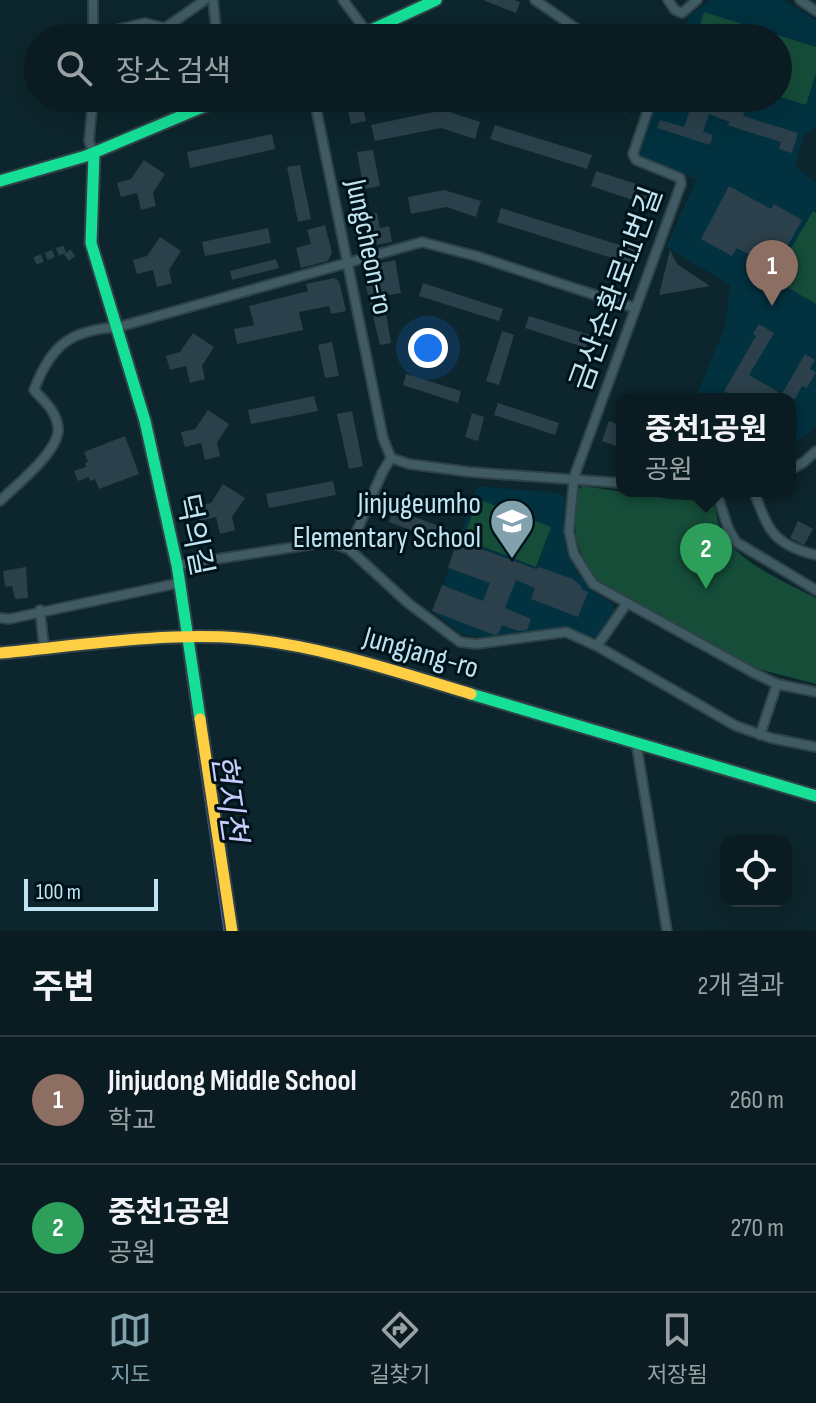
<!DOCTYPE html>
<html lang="ko">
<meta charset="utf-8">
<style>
:root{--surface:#0a1c21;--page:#13252a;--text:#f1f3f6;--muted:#99a1a5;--line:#2a3a3f;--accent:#81a1ac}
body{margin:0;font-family:"Sofia Sans Condensed","Noto Sans KR",sans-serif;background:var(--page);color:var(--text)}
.controls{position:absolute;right:24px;bottom:24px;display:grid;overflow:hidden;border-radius:16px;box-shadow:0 8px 32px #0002}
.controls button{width:72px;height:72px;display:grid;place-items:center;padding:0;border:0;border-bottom:2px solid var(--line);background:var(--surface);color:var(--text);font:40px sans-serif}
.scale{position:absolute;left:24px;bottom:20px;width:134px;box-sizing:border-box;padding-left:8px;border:4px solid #c0e4f1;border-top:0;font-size:22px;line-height:28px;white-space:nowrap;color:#c0e4f1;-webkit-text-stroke:6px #00131b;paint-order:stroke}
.you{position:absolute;left:428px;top:348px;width:28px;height:28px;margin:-20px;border:6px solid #fff;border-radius:50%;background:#1a73e8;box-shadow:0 0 0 12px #1a73e833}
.badge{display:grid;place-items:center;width:52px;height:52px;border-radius:50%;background:var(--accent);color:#fff;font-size:26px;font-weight:700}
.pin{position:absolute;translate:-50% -66px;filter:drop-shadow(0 2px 4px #0008)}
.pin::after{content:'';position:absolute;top:42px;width:28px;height:24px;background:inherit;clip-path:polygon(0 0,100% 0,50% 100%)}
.popup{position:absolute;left:616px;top:393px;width:180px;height:104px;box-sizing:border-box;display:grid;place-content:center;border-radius:16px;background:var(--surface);filter:drop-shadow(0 2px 6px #0005);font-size:26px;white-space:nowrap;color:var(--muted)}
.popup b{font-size:30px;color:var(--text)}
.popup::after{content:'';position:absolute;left:50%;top:100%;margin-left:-16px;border:16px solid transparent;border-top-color:var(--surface)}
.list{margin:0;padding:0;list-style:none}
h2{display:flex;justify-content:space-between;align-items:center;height:104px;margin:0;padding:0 32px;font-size:34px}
h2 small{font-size:26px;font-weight:400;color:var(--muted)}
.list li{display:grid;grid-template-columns:52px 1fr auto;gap:24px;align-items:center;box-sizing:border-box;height:128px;padding:0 32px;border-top:2px solid var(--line)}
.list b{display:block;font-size:30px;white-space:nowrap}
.list p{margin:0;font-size:26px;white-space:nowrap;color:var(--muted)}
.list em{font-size:26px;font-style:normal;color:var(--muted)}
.icon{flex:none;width:44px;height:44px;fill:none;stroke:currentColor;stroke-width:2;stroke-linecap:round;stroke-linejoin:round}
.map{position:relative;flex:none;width:816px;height:931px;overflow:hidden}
.search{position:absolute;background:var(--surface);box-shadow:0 8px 32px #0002;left:24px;right:24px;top:24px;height:88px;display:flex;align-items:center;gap:20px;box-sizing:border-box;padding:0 28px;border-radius:44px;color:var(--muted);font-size:30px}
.sheet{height:360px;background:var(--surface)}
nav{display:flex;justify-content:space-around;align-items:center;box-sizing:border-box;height:112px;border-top:2px solid var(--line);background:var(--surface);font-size:22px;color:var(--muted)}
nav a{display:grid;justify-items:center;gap:4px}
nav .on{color:var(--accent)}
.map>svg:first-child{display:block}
.built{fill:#02313f}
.green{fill:#154d39}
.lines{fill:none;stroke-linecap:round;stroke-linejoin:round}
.stream{stroke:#5c5cb0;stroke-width:3}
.building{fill:#2b404b}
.street-tunnel{stroke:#28424a;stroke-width:8;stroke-dasharray:8 4;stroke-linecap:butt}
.street-casing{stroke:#2f4248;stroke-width:12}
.fast-casing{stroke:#2f4248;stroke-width:15}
.slow-casing{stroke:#2f4248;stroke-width:15}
.street{stroke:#405b64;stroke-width:8}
.fast{stroke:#16e098;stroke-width:11}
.slow{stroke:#ffcf43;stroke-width:11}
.labels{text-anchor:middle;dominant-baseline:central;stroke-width:6;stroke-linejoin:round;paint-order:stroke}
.street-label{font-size:30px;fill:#c0e4f1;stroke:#00131b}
.poi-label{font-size:30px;fill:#c0e4f1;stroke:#00131b;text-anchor:end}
.water-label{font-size:32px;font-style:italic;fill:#c9cbfd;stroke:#00131b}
</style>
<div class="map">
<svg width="816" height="931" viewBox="0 0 816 931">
<rect width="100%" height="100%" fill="#0d252c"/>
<!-- built -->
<path class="built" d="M710 0H784L816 20V128L804 135 795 166 816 182V426L790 448V399H695L725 327 730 285 666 247 697 179 641 158 638 151 659 98H778V38H681L689 15Z
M477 486 557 493 565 497 563 520 566 547 578 573 593 592 612 603 615 610 596 638 567 628 505 637H479L460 634 434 612Z"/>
<!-- green -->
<path class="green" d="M704 12 816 47V73L806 105 778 96V38H696Z
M813 211 816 213V304L773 279Z
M583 486 670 499 708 501 715 507C717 519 720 533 729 543 750 568 788 583 816 598V684L754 668 594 578C573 544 574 529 576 490Z
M478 499 551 527 536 567 463 539Z"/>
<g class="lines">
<!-- stream -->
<path class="stream" d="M187 672 225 931"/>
</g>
<!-- building -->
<path class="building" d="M483 0H514L520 2 516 13Z
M478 24 516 38H430L429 35Z
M345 98H361L366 121 351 124Z
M583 98H632L627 113Z
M681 98H717L746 107 743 116 798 133 792 153 779 149 781 142 727 125 730 122 709 114 703 132 713 135 710 145 657 128 660 120 684 127 690 109 679 106Z
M443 110 480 122 475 139 441 128 375 141 371 125Z
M495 125 592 155 587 169 490 139Z
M272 134 275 149 190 168 187 152Z
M373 150 380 186 364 189 357 152Z
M144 160 165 174 153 193 156 206 141 210 137 193 121 197 117 183 131 179Z
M300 165 311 219 298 222 287 167Z
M596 171 661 192 656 208 591 186Z
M729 186 771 209 774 204 802 220 775 269 737 248 732 256 701 239Z
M444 190 481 201 476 217 446 207 411 214 408 197Z
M501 208 639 251 634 265 497 222Z
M365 211V215L377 213 380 228 389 226 392 242 362 247 356 243 350 213Z
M325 225 332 253 328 261 301 268 296 248 311 244 307 230Z
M268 228 271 243 205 256 202 242Z
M160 237 181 251 169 270 172 283 157 287 153 270 137 274 133 260 147 256Z
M670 250 677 264 710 286 659 295Z
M276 259 279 268 232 280 230 271Z
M395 260 401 293 383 296 391 343 380 345 363 274 367 266Z
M334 278 339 281 346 311 331 314 329 306 299 312 303 330 237 344 234 329 254 325 249 306 308 291 306 284Z
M423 283 503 309 499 321 419 296Z
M529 316 590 335 586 348 525 328Z
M759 324 774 333 749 375 782 394 805 354 815 360 810 369 816 372 807 388 802 386 795 399H738L724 391 756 336 753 334Z
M502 331 514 335 499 385 486 381Z
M193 333 214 347 202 366 205 379 190 383 186 366 170 370 166 356 180 352Z
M332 342 339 376 325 378 318 345Z
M406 374 461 391 458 403 403 385Z
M314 396 318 411 251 424 248 410Z
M498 403 559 423 555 435 494 415Z
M208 410 229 424 217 443 220 456 205 460 201 443 185 447 181 432 195 429Z
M352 411 363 466 349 469 337 414Z
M472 413 484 417 478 441 465 437Z
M609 421 622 426V448L602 441Z
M125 436 139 474 99 489 95 479 90 481 89 477 78 481 74 471 86 467 85 463 88 462 84 452Z
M333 481 336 495 269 508 266 494Z
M223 484 245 498 232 517 235 530 220 534 216 517 200 521 196 506 211 503Z
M393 509 455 532 452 538 536 569 539 567 573 579 581 586V589L588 592 578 617 531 599 535 588 516 580 505 608 531 619 527 630 518 631 502 625 498 634 494 635 432 611 442 585 483 601 490 583 448 568 455 547 389 522Z
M798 521 813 529 804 545 790 538Z
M26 567 28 598 15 599 12 586 5 587 3 571Z"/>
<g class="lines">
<!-- street-tunnel -->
<path class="street-tunnel" d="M35 261 65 249 74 261"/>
<!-- street casing -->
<g class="street-casing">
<path id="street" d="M93 0V26L100 38
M213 0 217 38
M343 0 367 32
M535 0 590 38
M668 0 675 10 682 13 697 0
M800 0 816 11
M106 38 110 31 145 23 165 28 205 0
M93 98 89 141 94 154
M314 98 383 438 391 458 409 464 470 472 622 483
M652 98 633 154 636 160 680 178 681 184 574 477 569 531 574 554 593 584 754 673 777 684 816 692
M790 470 804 462 816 451
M716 491 728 528 736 542 816 590
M754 491C768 530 773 545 816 555
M0 501C16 485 61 450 58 427 56 411 44 401 34 390 51 345 70 330 118 327L422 242 476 256 635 308
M349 549 408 603 460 642 477 644 566 632 597 646 736 726 771 738 816 747
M177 565 328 542 349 549 382 473 391 458
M40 610 44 647
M0 618 9 619 179 583
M597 646 627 603
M760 735 777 684
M636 742 667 931"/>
</g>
<!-- fast casing -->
<g class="fast-casing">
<path id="fast" d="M354 38 436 0
M94 154 91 243 145 421 177 565 200 719
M0 181 86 156 224 98
M471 694 816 796"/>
</g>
<!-- slow casing -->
<g class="slow-casing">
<path id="slow" d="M0 653C75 646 164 632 239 638 318 645 395 671 471 694
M200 719 232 931"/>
</g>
<!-- street -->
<use href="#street" class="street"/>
<!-- fast -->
<use href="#fast" class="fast"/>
<!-- slow -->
<use href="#slow" class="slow"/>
</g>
<!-- icons -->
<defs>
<g id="school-pin" transform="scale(2.3)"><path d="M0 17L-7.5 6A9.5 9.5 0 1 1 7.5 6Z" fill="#81a1ac" stroke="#00131b"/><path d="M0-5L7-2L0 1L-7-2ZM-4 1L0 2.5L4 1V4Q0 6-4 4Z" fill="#fff"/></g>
</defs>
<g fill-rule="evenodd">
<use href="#school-pin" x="512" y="521"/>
</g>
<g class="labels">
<!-- street labels -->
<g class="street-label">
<text transform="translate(369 247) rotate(78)">Jungcheon-ro</text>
<text transform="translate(617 289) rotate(-70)">금산순환로11번길</text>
<text transform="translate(194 535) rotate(79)">덕의길</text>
<text transform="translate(421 653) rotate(16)">Jungjang-ro</text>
</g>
<!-- poi labels -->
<g class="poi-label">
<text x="481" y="504">Jinjugeumho<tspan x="481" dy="34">Elementary School</tspan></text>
</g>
<!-- water labels -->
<g class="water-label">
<text transform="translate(228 798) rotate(82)">현지천</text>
</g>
</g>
</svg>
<div class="controls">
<button><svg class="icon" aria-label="locate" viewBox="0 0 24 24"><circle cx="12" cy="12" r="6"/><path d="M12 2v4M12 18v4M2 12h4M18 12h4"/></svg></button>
</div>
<div class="scale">100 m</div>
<div class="you"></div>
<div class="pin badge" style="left:772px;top:306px;background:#8d6e63">1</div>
<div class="pin badge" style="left:706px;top:589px;background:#2e9e5b">2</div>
<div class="popup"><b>중천1공원</b>공원</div>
<div class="search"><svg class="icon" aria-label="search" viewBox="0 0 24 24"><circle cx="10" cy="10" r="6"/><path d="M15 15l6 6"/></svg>장소 검색</div>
</div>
<section class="sheet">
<h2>주변<small>2개 결과</small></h2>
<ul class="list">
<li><span class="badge" style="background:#8d6e63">1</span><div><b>Jinjudong Middle School</b><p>학교</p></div><em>260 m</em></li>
<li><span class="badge" style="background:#2e9e5b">2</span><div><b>중천1공원</b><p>공원</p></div><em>270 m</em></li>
</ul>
</section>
<nav>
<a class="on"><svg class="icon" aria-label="map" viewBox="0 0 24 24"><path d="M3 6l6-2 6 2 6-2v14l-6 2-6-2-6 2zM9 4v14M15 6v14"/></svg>지도</a>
<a><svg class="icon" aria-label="directions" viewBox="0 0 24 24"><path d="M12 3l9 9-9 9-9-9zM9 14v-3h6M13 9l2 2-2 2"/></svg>길찾기</a>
<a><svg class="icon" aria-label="saved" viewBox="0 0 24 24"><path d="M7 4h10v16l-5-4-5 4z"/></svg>저장됨</a>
</nav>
